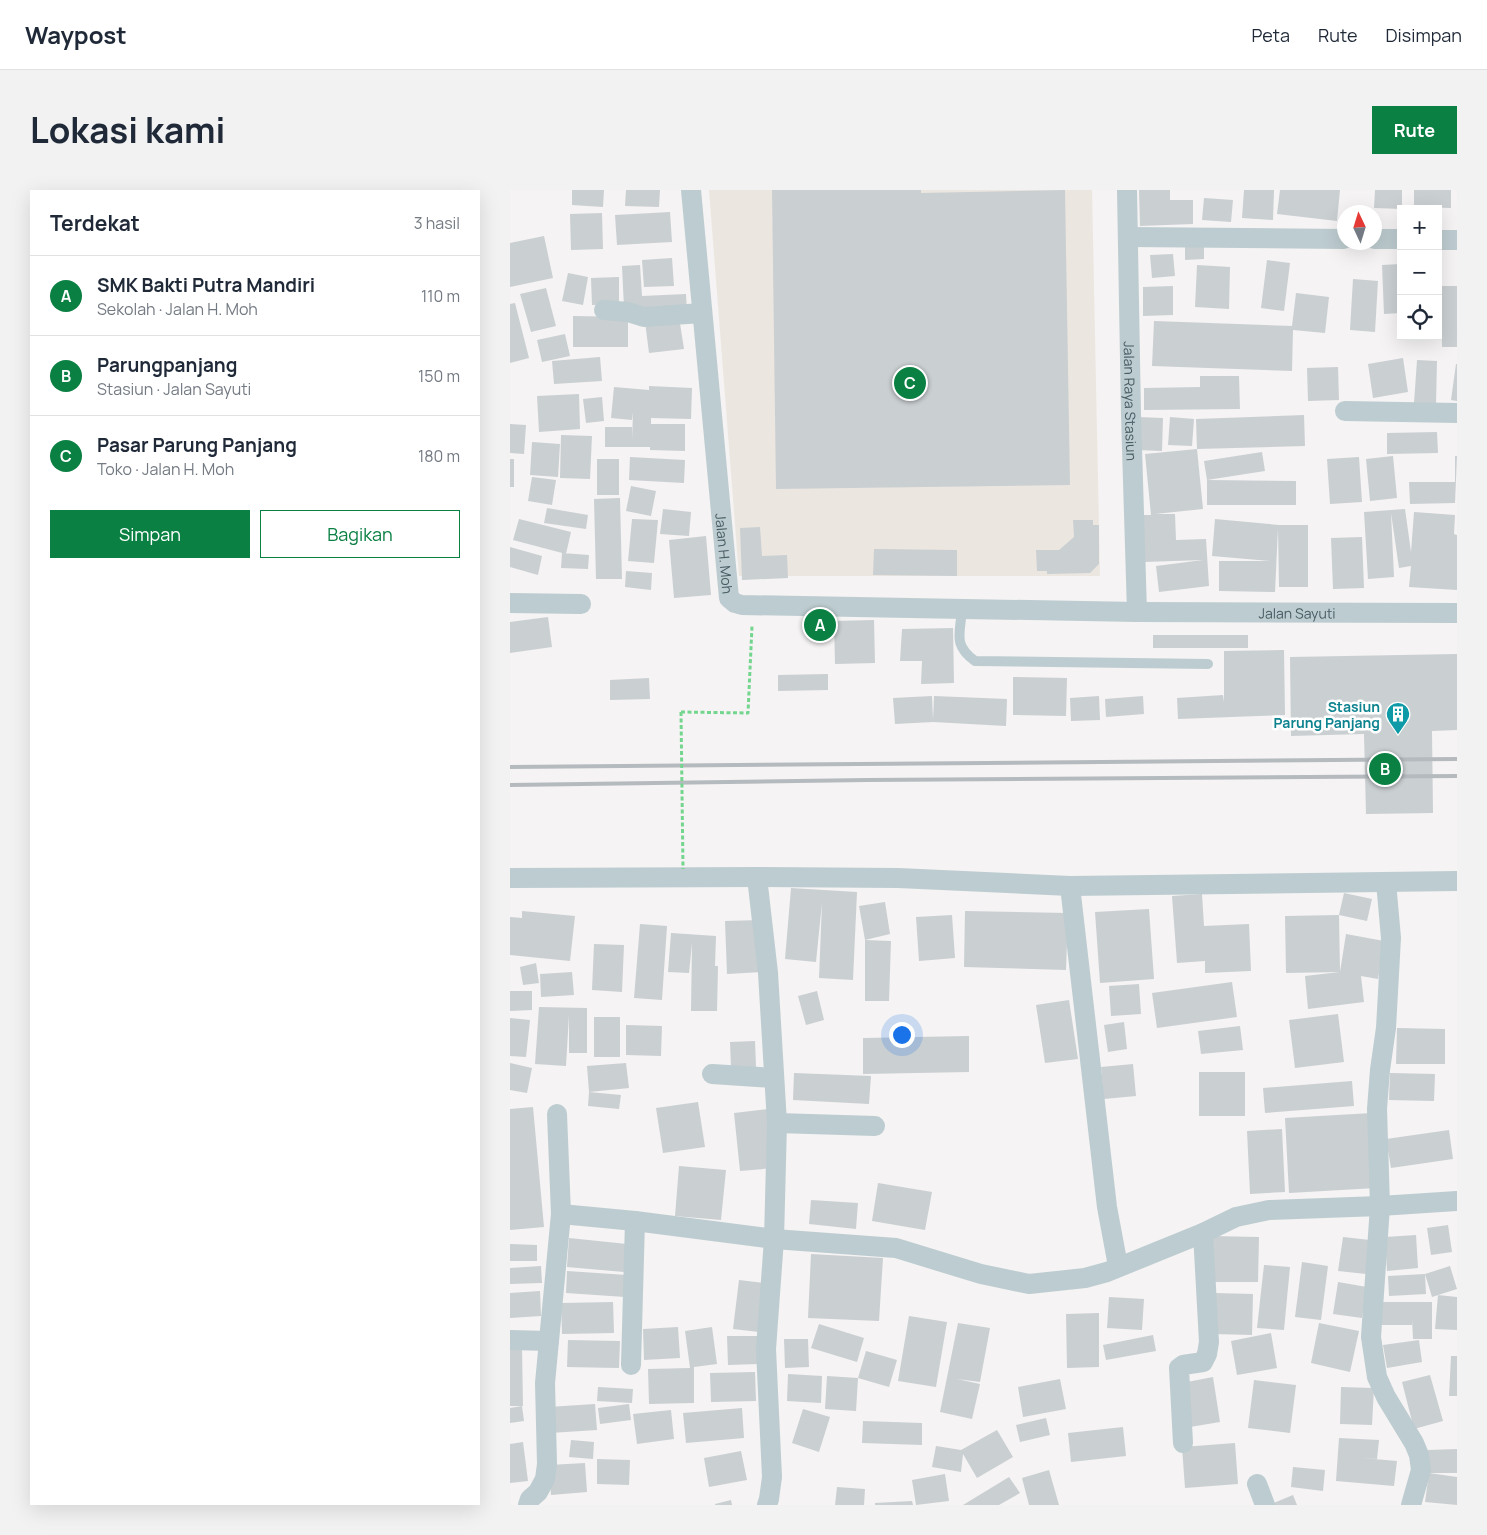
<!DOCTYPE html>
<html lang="id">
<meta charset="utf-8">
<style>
:root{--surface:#fff;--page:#f2f2f3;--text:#1f2937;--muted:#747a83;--line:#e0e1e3;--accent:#0b8043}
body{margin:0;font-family:Manrope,sans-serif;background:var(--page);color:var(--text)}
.controls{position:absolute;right:15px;top:15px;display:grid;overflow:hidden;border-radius:0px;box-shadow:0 5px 20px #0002}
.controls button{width:45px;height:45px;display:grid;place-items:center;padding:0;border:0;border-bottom:1px solid var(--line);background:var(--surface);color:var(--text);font:25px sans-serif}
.compass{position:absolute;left:827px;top:15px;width:45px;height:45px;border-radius:50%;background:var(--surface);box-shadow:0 5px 20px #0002;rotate:356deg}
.you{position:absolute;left:391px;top:844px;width:18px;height:18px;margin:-12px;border:4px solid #fff;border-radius:50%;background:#1a73e8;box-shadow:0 0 0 8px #1a73e833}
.badge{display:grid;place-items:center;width:32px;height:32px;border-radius:50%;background:var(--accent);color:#fff;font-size:16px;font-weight:700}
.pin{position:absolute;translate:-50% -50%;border:2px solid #fff;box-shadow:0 1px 5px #0006}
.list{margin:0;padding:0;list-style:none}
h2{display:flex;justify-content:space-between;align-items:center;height:65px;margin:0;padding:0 20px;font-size:21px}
h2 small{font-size:16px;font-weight:400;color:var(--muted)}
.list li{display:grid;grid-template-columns:32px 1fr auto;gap:15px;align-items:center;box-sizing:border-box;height:80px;padding:0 20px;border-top:1px solid var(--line)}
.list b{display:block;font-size:19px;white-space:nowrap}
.list p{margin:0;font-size:16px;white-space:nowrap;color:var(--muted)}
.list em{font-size:16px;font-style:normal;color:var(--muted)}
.actions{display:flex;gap:10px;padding:15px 20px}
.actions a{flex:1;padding:11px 0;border:1px solid var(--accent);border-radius:0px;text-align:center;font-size:18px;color:var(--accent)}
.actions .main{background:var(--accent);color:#fff}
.icon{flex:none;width:28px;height:28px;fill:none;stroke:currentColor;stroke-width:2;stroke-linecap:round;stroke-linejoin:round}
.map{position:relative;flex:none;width:947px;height:1315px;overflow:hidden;border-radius:0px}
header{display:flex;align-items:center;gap:30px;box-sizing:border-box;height:70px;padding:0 25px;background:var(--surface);border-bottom:1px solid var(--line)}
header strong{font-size:24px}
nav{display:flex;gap:28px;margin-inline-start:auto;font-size:18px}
.intro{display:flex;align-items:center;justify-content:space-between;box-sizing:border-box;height:120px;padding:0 30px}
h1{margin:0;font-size:35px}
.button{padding:12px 22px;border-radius:0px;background:var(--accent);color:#fff;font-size:18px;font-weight:700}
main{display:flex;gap:30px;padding:0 30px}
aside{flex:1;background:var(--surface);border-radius:0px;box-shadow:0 5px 20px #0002}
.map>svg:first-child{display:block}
.commercial{fill:#ece6e0}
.building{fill:#cacfd2}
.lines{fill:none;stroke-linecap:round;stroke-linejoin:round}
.path{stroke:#74d68e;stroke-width:3;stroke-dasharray:4 2.5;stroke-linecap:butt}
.service{stroke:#bdccd0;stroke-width:10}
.minor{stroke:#bdccd0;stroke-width:20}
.rail{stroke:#b4babe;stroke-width:4}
.path-bridge{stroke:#74d68e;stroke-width:3;stroke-dasharray:4 2.5;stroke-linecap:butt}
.labels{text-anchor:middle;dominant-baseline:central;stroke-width:5;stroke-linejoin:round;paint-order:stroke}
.street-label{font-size:14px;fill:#485c63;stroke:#fff}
.culture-label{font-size:14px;font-weight:bold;fill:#0d838f;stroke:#fff;text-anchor:end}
</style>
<header>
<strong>Waypost</strong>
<nav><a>Peta</a><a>Rute</a><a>Disimpan</a></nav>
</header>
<div class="intro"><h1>Lokasi kami</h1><a class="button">Rute</a></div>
<main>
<aside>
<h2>Terdekat<small>3 hasil</small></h2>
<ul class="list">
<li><span class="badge">A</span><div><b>SMK Bakti Putra Mandiri</b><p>Sekolah · Jalan H. Moh</p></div><em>110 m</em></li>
<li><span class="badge">B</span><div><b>Parungpanjang</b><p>Stasiun · Jalan Sayuti</p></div><em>150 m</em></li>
<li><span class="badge">C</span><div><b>Pasar Parung Panjang</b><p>Toko · Jalan H. Moh</p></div><em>180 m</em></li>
</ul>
<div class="actions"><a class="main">Simpan</a><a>Bagikan</a></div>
</aside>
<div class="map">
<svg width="947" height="1315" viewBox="0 0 947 1315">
<rect width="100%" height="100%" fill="#f5f3f3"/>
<!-- commercial -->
<path class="commercial" d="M199 0H582L590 386H229Z"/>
<!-- building -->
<path class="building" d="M62 0H94L93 17 62 15Z
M116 0H150L149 17 115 16Z
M262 0H411V3L555 0 560 295 266 299Z
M629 0H660V10H683V34L630 36Z
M734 0H764L763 30 732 28Z
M770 0H830L827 31 767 24Z
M865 0H892V19L864 18Z
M904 0H941V18L904 17Z
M694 8 723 10 721 32 692 30Z
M160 22 162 52 107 55 105 25Z
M92 23 93 59 61 60 60 24Z
M34 46 43 88 0 97V53Z
M675 55H694V69L675 70Z
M663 64 665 86 642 88 640 65Z
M162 68 164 96 134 97 132 70Z
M757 70 780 73 774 121 751 118Z
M891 74V123L874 124 872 75Z
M130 75 132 106 176 104 177 122 114 118 112 76Z
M687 75 720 77 719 119 685 117Z
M58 83 78 87 73 115 52 111Z
M109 87V114L82 115 81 88Z
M843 89 868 91 865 142 840 140Z
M663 96V125L633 126V97Z
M931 96H947V157H932Z
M36 98 46 136 21 142 10 104Z
M786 103 819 107 815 143 783 140 782 181 642 176 644 131 782 136Z
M5 113 19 168 0 173V114Z
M63 126 118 127V157H63Z
M169 127 174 159 139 163 135 132Z
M55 144 60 166 32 172 27 150Z
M90 167 92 191 44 194 42 171Z
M893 168 898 202 863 208 858 174Z
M907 170 927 171 926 214 904 213Z
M946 174H947V211L941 210Z
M828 177 829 210 798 211 797 178Z
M690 186H729L730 219 634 220V198L690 197Z
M139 196 182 198 181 229 141 228V234H175V261L140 260V257H95V237H122V250L123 222 122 230 101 228 104 197 139 200Z
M69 204 70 239 29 242 27 206Z
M92 207 94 231 76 233 73 209Z
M794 225 795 256 687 259 686 229Z
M628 227 653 228 652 261 627 260Z
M660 227 684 229 682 256 658 255Z
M0 234 16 235 14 264 0 263Z
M927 242 928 263 877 264V243Z
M51 245 82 246 80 289 50 288Z
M22 252 50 254 48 287 20 285Z
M687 259 693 319 645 324H665L666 350 696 349 699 396 649 402 646 376 693 370 634 372 632 325H641L635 264Z
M752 262 755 281 697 290 694 271Z
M883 266 887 308 860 311 856 269Z
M945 266H947L945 313 900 314 899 292H945Z
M120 267 175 270 174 293 119 290Z
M849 267 852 312 820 314 817 269Z
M0 269H4V297H0Z
M87 269H109V305H87Z
M22 287 46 290 42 315 18 311Z
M697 290 786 291V315H697Z
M121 296 146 301 141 326 116 321Z
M110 308 112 389H86L84 309Z
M37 318 78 325 76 339 34 333Z
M153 319 181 322 179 346 150 344Z
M895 319 901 362 904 322 945 325 944 344 947 345V400L899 397 901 376 889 378 881 323 884 387 858 389 854 322Z
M9 329 61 342 56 364 3 350Z
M122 329 148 330 144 373 118 371Z
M705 329 769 335H798V397H769L768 338 765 402 709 401V371H760L702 366Z
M563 330H583V335H589V374L580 383 537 384V381H527L526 360H549L564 347Z
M250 337 252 366 277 365 278 388 232 390 230 338Z
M196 346 201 405 164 408 159 350Z
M852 347 854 398 823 399 821 348Z
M0 357 32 366 28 385 0 377Z
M364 359 447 360V386L363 385Z
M52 363 79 365 78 379 51 378Z
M116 381 142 383 141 400 115 397Z
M38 427 42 457 0 463V432Z
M364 430 365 473 325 474 324 431Z
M443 438 444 493 411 494 412 471H390L392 439Z
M643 445H738V458H643Z
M774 460 775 525 668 529 667 508 713 505 714 512V461Z
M947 464V540L922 541 923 623 856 624 854 544 781 546 780 467Z
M318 484V500L268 501V485Z
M503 487 557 488 556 526 503 525Z
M139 488 140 509 100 510V490Z
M422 506 423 530 424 506 497 509 496 536 423 532 385 534 383 508Z
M589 506 590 530 561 531 560 508Z
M633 506 634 524 596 527 595 509Z
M281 698 347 702 343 790 309 788 312 713 306 772 275 769Z
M834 703 862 709 857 731 829 725Z
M692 704 694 736 739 734 741 781 695 783V771L667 773 662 706Z
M375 712 380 744 355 750 349 716Z
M639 719 644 789 590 793 585 722Z
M12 721 65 726 60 771 0 765V727L12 728Z
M455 721 558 723 556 780 454 777Z
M442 725 445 768 409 771 406 727Z
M829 725 830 782 836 744 874 751 868 789 851 786 854 812 798 819 795 786 830 782 776 783 775 726Z
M251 730 252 782 217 784 215 731Z
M130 734 157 736 152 810 124 808Z
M161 743 206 746 205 776H208L207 821H181L182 753 179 783 158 782Z
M355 750 381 751 379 811H355Z
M84 754 114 755 112 802 82 800Z
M26 773 29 793 13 795 10 777Z
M62 782 64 805 31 807 30 784Z
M722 792 727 827 647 838 642 803Z
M629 794 631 824 601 826 599 796Z
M0 801H22V820L0 821Z
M307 801 314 830 296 835 288 806Z
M559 810 568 869 535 873 526 815Z
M29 817 77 818V863H59V825L56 876 25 874Z
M828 824 834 872 785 878 779 830Z
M84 827H110V867H84Z
M0 828 20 830 16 867 0 866Z
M614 832 617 859 598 862 594 835Z
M116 835 152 836 151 866 116 865Z
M730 836 733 860 691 864 688 841Z
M887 838 935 839V874H886Z
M459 846V882L353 884V848Z
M245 851 246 877 221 878 220 852Z
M0 873 22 878 17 903 0 900Z
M116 873 119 898 79 902 77 876Z
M623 874 626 906 594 909 591 877Z
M689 882H735V926H689Z
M284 883 361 886 359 914 283 910Z
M880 883 925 884 924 911 879 910Z
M842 891 844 916 755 923 753 898Z
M79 902 111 905 109 919 78 916Z
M188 912 195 957 153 963 146 918Z
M23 917 34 1037 0 1040V919Z
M258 919 264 978 230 981 224 923Z
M862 923 866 998 779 1003 775 928Z
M772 939 775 1002 740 1004 737 941Z
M939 940 943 969 881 978 876 949Z
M169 976 216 980 211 1030 165 1026Z
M368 993 422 1002 415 1040 362 1031Z
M301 1010 348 1013 346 1039 299 1034Z
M938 1035 942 1062 921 1065 917 1038Z
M906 1045 908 1078 877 1081 875 1047Z
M701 1046 749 1047 748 1092H701Z
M833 1047 860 1050 856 1084 828 1081Z
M59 1048 117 1054 114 1082 57 1077Z
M0 1054 27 1055V1071H0Z
M301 1064 373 1068 369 1131 298 1128Z
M792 1072 818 1076 811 1130 785 1127Z
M754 1075 780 1077 774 1140 747 1138Z
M31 1076 32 1093 0 1094V1078Z
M940 1076 947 1099 922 1107 915 1084Z
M57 1081 117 1085 115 1107 56 1103Z
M915 1084 916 1104 879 1106 878 1086Z
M229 1090 255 1093 249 1142 223 1139Z
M828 1092 857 1097 852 1128 823 1124Z
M30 1101 31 1126 0 1128V1103Z
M705 1103 743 1104 742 1145 703 1144Z
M928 1105 947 1107V1140L925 1139Z
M599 1107 634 1109 632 1140 597 1138Z
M103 1112 104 1143 52 1144 51 1113Z
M870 1112H922V1149H903L902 1129V1135H870Z
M589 1123V1177L557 1178 556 1124Z
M399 1126 437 1132 426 1197 388 1191Z
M448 1133 480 1138 470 1192 447 1189 470 1194 462 1229 430 1222Z
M809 1133 849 1141 840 1182 801 1173Z
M309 1134 354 1148 347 1172 301 1158Z
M168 1137 170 1168 134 1170 133 1139Z
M202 1137 207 1174 184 1177V1213L139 1214 138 1179 180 1178 175 1141Z
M761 1143 767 1178 727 1185 721 1151Z
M643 1145 646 1161 596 1170 593 1155Z
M217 1146H248V1174L218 1175Z
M274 1149H298L299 1177 275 1178Z
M58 1150 110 1151 109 1178 57 1177Z
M909 1150 912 1172 877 1178 873 1155Z
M0 1157H12L13 1216H0Z
M356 1161 387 1170 379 1197 348 1188Z
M941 1166H947V1206H939Z
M245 1182 246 1211 201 1212 200 1183Z
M278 1184 312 1186 311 1213 277 1211Z
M920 1185 933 1231 904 1239 892 1192Z
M317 1186 348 1188 346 1221 315 1219Z
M703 1187 710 1232 680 1237 672 1193Z
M550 1189 556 1219 513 1227 508 1197Z
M744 1190 786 1195 780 1243 738 1238Z
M88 1197 123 1199 122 1213 87 1211Z
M831 1197 864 1198 862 1235 830 1234Z
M85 1214 87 1240 40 1243 38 1217Z
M119 1214 121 1230 90 1234 88 1218Z
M12 1216 14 1231 0 1233V1218Z
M232 1218 234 1248 176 1253 173 1223Z
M293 1219 320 1227 309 1262 282 1253Z
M161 1220 164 1249 127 1254 123 1224Z
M536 1228 540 1245 510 1252 506 1235Z
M353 1231 412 1233V1255L352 1253Z
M613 1237 616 1266 561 1272 558 1243Z
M487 1240 503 1267 467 1288 453 1264 451 1282 422 1277 426 1256 451 1260Z
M829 1248 869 1250 867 1269 852 1268 887 1271 884 1296 826 1291Z
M61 1250 84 1252 83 1269 59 1267Z
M13 1252 18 1291 0 1293V1254Z
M725 1253 728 1294 675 1298 672 1257Z
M947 1259V1283H919L918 1260Z
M231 1261 237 1290 199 1297 194 1268Z
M87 1269 120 1270 119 1295 87 1294Z
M75 1273 77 1302 41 1305 39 1275Z
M783 1277 815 1280 813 1301 781 1297Z
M539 1280 549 1315H519L512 1288Z
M919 1283 947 1287V1315L915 1312Z
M435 1284 439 1311 406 1315 402 1290Z
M499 1287 510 1303 489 1315H453Z
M327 1297 355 1299 354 1315H325Z
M783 1305 787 1315H759Z
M221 1310 222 1315H205V1314Z
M402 1311 403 1315H365V1313Z"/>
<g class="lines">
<!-- path -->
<path class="path" d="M171 522 238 523 242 436"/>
<!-- service -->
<path class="service" d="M452 420C450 444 443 455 465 471L698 474"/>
<!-- minor -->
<g class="minor">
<path id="s1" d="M181 0 219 408 225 413 232 415 627 422 947 423"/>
<path id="s2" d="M617 0 621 225 627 422"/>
<path d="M619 47 834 49"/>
<path d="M864 49H891"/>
<path d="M928 50H947"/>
<path d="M94 120 118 122 134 127 192 123"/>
<path d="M835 221 947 223"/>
<path d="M0 413 71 414"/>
<path d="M247 687 258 783 267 933 264 1049 256 1159 262 1287 259 1309 257 1315"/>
<path d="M0 688 247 687 388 688 560 696 947 691"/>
<path d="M876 692 881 748 876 838 870 880 867 919 870 1016 861 1147 867 1187 876 1207 904 1253 909 1265 911 1280 901 1315"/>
<path d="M560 696 597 1017 608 1076"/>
<path d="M202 884 264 888"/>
<path d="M267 933 365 936"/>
<path d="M51 1024 125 1031 264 1049 386 1058 471 1084 519 1094 575 1088 597 1082 693 1043 726 1027 759 1020 870 1016 947 1011"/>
<path d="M0 1150 39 1151"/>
<path d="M121 1175 125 1031"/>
<path d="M673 1253 669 1178 673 1175 693 1172 697 1164 699 1152 693 1043"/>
<path d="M747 1294 755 1315"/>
<path d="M18 1315 20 1309 28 1302 35 1289 37 1274 35 1193 51 1024 47 924"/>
</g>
<!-- rail -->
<path class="rail" d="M0 577 947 569
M0 595 357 590 947 586"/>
<!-- path-bridge -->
<path class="path-bridge" d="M171 522 173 679"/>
</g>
<!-- icons -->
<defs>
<g id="building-pin" transform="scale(1.25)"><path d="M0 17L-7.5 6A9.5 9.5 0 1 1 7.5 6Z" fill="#0f9aa8" stroke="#fff"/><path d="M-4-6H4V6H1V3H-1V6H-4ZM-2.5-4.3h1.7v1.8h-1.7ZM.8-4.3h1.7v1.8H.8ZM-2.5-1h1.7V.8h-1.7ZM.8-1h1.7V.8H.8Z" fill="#fff"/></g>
</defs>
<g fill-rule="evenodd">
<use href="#building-pin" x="888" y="524"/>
</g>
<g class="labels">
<!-- street labels -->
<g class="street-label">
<text stroke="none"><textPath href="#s2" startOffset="211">Jalan Raya Stasiun</textPath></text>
<text stroke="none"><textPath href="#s1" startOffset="365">Jalan H. Moh</textPath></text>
<text stroke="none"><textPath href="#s1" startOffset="980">Jalan Sayuti</textPath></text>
</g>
<!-- culture labels -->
<g class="culture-label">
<text x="870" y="516">Stasiun<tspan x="870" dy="16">Parung Panjang</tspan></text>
</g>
</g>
</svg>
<div class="controls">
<button>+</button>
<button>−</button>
<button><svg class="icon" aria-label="locate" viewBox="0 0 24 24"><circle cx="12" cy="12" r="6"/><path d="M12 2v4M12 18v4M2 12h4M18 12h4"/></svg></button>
</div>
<svg class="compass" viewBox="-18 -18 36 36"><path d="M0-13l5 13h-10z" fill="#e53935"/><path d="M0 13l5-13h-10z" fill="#747a83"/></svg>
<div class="you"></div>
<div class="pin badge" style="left:310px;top:435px">A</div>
<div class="pin badge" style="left:875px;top:579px">B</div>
<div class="pin badge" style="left:400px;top:193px">C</div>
</div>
</main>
